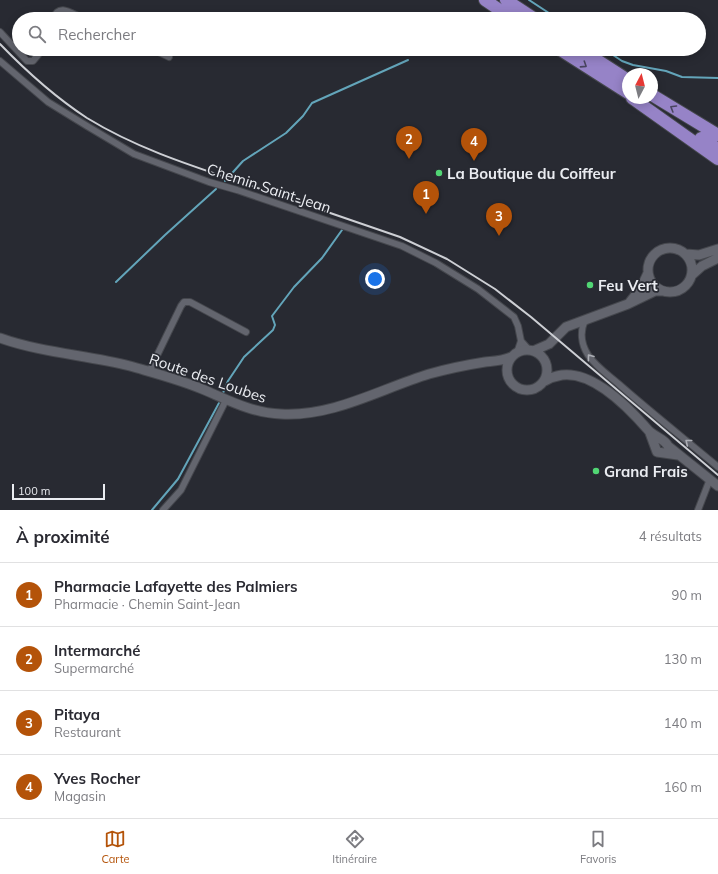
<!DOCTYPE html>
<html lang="fr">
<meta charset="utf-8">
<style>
:root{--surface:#fff;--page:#f7f7f7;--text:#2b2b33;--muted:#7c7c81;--line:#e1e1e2;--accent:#b45309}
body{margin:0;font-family:Mulish,sans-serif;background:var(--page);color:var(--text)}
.compass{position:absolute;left:622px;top:68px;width:36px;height:36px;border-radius:50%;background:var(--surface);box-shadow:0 2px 10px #0003;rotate:7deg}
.scale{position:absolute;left:12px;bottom:10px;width:93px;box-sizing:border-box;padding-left:4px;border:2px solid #eaecf1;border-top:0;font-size:11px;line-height:14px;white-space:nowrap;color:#eaecf1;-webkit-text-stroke:3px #282a32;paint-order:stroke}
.you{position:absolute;left:375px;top:279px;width:14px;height:14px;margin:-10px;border:3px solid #fff;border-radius:50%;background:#1a73e8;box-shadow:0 0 0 6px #1a73e833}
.badge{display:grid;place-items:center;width:26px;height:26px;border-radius:50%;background:var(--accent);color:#fff;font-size:13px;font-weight:700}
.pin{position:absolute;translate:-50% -33px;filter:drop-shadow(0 1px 2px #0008)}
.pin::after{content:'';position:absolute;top:21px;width:14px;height:12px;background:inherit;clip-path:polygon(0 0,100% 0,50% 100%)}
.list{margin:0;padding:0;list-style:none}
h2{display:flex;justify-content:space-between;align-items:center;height:52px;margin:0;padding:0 16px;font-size:17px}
h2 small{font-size:13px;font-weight:400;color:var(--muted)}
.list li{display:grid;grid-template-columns:26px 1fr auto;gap:12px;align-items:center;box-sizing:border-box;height:64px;padding:0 16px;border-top:1px solid var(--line)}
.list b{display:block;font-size:15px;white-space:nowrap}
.list p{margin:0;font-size:13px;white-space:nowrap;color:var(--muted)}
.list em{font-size:13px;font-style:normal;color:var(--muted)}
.icon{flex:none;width:22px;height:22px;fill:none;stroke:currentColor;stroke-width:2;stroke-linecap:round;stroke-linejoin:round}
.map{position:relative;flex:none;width:718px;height:510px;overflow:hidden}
.search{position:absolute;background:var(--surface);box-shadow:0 2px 10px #0003;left:12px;right:12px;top:12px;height:44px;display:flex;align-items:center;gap:10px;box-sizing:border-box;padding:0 14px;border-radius:22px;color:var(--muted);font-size:15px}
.sheet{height:308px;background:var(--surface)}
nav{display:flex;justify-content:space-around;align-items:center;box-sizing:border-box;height:56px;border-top:1px solid var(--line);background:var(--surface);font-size:11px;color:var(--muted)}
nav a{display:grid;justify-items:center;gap:2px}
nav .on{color:var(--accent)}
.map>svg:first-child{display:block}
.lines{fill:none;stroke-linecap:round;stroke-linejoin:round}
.stream{stroke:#63a5ba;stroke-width:2}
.street-casing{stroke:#45474d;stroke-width:8}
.secondary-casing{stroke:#45474d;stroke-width:11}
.highway-casing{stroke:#45474d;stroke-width:14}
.street{stroke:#63656e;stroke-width:6}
.secondary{stroke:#63656e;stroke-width:9}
.highway{stroke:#9683c7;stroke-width:12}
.rail{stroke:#cdcfd4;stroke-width:2}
.oneway{stroke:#49455f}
.oneway2{stroke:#adafb6}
.poi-dot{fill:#51d674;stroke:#282a32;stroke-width:1.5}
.labels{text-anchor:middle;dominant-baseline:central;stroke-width:3.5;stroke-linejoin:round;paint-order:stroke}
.poi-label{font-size:15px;font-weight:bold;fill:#eaecf1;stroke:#282a32;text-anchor:start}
.street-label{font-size:15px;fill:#eaecf1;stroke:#282a32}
</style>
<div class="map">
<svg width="718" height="510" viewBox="0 0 718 510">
<rect width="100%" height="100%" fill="#282a32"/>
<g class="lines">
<!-- stream -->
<path class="stream" d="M529 0 558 19
M604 49 622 61 633 65 666 71 682 77 718 78
M225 181 243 161 286 133 303 116 312 103 408 60
M116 282 165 235 216 189
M223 393 228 381 244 357 273 330 275 325 272 316 294 287 322 258 342 230
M152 510 178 479 219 403"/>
<!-- street casing -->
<g class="street-casing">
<path id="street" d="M53 19C59 2 72 14 84 19
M0 32 27 61H33L38 55 41 49
M152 49 169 57
M0 61 48 102 87 126 134 154 209 182 237 190 402 246 436 263 478 289 514 317 518 326 521 341 529 350
M585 320C580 331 581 344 588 355 596 367 611 377 621 386 653 414 686 440 718 467
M517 353 521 341
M149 372 181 306 184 302H190L246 332
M163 510 181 490 226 400
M698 510 710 479"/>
</g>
<!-- secondary casing -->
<g class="secondary-casing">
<path id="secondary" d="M648 270a22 22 0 1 1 44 0a22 22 0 1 1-44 0Z
M686 254 699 255 718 249
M692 275 702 266 718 258
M630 302 641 288 648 273
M0 338C42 353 87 355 130 366 154 373 178 379 202 389 228 400 252 413 281 414 333 417 380 389 429 374 447 369 466 365 485 362 494 361 502 361 511 357
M507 370a20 20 0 1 1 40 0a20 20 0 1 1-40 0Z
M533 351 549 344 566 327 628 304 655 291H663
M545 381C550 378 556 376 562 375 594 371 630 409 649 431 655 437 665 439 668 446L718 486
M650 433 657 452 678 455"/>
</g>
<!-- highway casing -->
<g class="highway-casing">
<path id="highway" d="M485 0 513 19
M506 0 535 19
M559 49 628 93
M580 49 628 80
M652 95 718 135
M632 98 718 159
M701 138 718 149"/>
</g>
<!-- street -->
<use href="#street" class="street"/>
<!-- secondary -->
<use href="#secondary" class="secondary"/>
<!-- highway -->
<use href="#highway" class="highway"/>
<!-- rail -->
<path class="rail" d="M0 44C27 72 55 97 87 118 136 148 189 165 243 183 295 201 348 219 400 237L447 259 495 289 531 317 718 475"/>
</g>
<!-- one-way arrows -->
<defs><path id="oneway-chevron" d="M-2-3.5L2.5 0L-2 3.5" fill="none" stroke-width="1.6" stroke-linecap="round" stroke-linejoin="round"/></defs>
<g class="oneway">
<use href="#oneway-chevron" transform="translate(584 65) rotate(33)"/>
<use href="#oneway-chevron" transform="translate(673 108) rotate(-149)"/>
</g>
<g class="oneway2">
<use href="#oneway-chevron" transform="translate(590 357) rotate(-127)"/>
<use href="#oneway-chevron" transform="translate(688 442) rotate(-141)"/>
</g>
<!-- markers -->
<g class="poi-dot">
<circle cx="439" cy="173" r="4"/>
<circle cx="590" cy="285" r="4"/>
<circle cx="596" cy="471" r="4"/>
</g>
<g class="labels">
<!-- poi labels -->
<g class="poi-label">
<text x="447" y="173">La Boutique du Coiffeur</text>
<text x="598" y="285">Feu Vert</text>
<text x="604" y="471">Grand Frais</text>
</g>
<!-- street labels -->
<g class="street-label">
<text transform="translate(269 188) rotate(18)">Chemin Saint-Jean</text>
<text transform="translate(208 378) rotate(19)">Route des Loubes</text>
</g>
</g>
</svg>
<svg class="compass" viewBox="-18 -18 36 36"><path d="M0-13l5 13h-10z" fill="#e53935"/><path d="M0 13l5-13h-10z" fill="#7c7c81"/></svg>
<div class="scale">100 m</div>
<div class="you"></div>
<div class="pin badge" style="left:426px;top:214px">1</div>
<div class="pin badge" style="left:409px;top:159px">2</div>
<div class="pin badge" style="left:499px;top:236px">3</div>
<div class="pin badge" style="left:474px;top:161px">4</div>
<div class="search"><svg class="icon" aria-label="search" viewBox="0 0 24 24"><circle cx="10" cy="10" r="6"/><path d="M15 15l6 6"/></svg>Rechercher</div>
</div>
<section class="sheet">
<h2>À proximité<small>4 résultats</small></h2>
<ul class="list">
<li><span class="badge">1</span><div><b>Pharmacie Lafayette des Palmiers</b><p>Pharmacie · Chemin Saint-Jean</p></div><em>90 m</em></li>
<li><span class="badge">2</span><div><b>Intermarché</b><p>Supermarché</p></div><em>130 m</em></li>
<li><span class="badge">3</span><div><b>Pitaya</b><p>Restaurant</p></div><em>140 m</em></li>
<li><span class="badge">4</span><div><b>Yves Rocher</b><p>Magasin</p></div><em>160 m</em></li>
</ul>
</section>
<nav>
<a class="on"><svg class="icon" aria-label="map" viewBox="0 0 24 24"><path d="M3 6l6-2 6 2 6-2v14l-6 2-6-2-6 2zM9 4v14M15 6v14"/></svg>Carte</a>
<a><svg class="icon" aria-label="directions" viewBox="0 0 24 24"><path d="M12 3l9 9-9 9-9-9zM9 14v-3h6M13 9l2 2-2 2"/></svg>Itinéraire</a>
<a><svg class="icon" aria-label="saved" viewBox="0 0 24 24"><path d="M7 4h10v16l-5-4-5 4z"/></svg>Favoris</a>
</nav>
